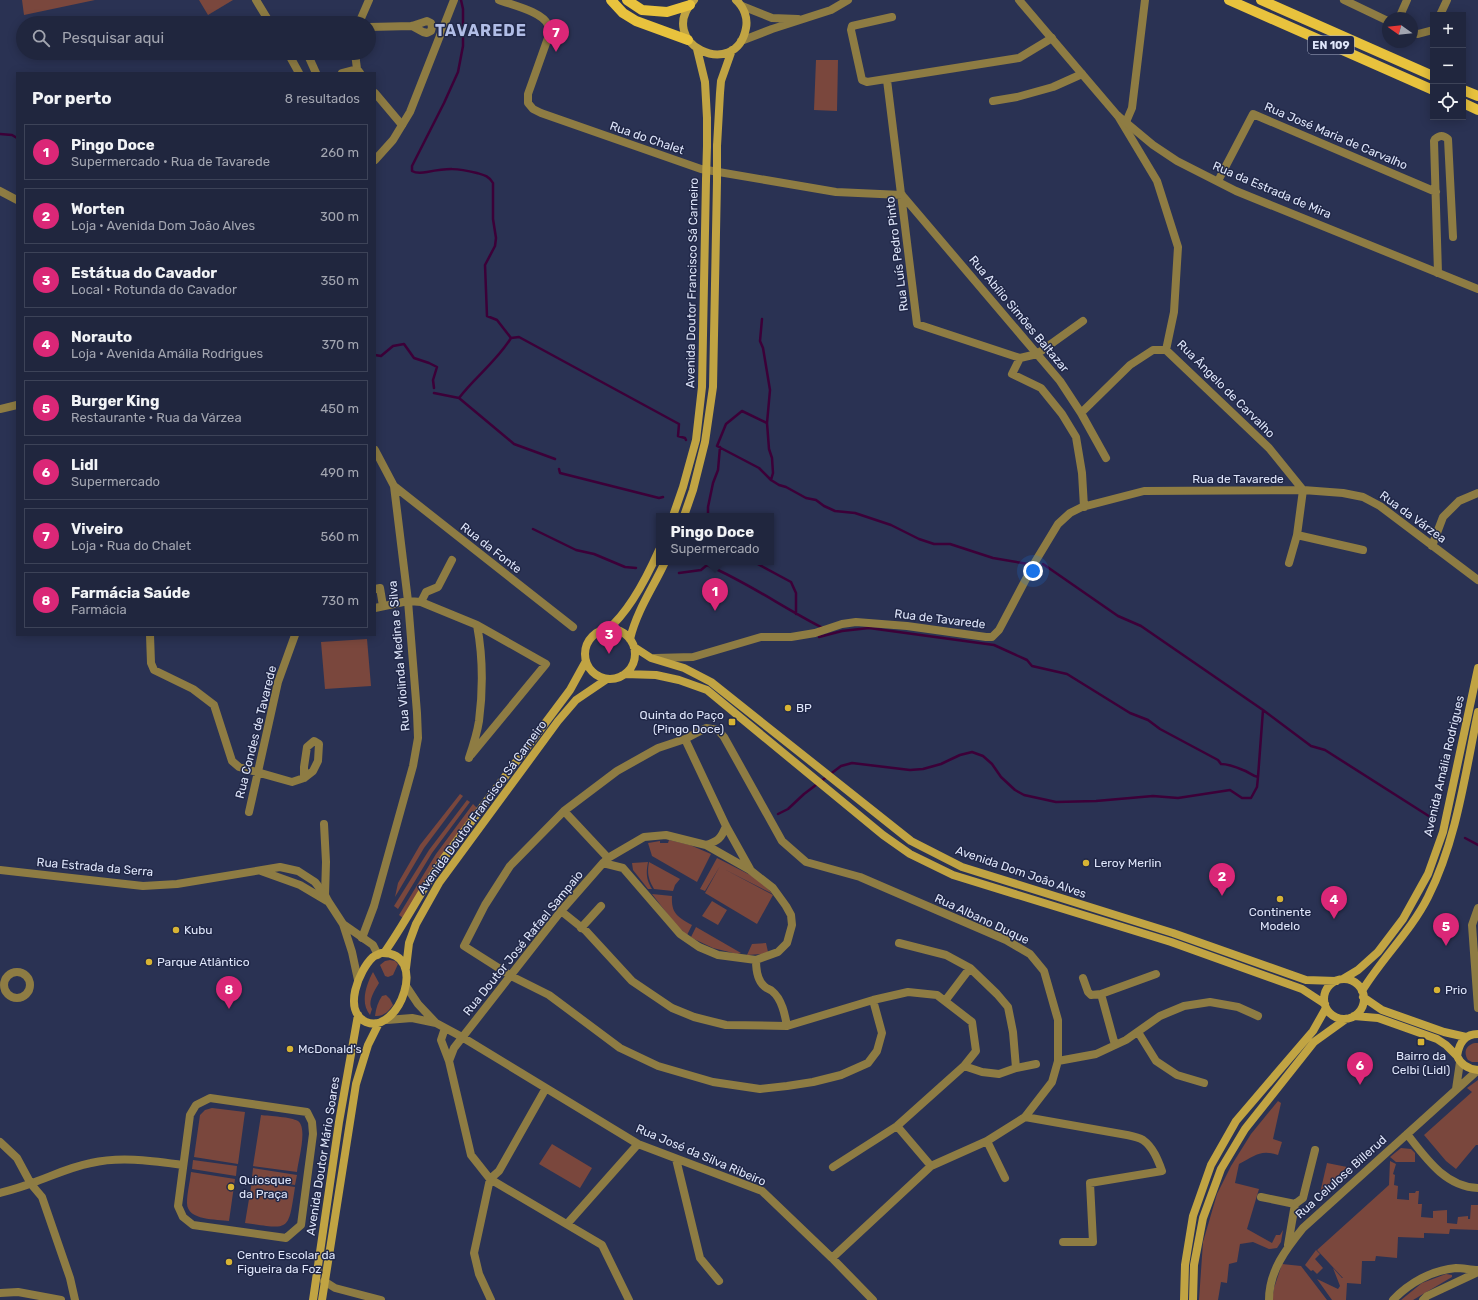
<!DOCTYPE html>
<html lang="pt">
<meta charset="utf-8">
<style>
:root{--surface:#20263e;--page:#282e45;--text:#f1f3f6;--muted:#a2a5b0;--line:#3d4358;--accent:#db2777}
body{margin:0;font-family:Rubik,sans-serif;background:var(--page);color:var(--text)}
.controls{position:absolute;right:12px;top:12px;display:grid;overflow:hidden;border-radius:0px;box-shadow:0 2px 10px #0003}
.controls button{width:36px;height:36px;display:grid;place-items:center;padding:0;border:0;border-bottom:1px solid var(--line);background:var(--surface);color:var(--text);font:20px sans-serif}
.compass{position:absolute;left:1382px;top:12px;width:36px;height:36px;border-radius:50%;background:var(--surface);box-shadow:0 2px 10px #0003;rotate:285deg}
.you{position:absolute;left:1033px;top:571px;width:14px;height:14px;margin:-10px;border:3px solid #fff;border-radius:50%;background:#1a73e8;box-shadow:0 0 0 6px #1a73e833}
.badge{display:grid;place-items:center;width:26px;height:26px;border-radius:50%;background:var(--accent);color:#fff;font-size:13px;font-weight:700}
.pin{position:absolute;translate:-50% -33px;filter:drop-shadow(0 1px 2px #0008)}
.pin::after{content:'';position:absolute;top:21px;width:14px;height:12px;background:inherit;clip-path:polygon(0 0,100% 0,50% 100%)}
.popup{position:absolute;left:656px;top:513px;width:118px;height:52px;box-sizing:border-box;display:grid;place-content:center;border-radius:0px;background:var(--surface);filter:drop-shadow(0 1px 3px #0005);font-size:13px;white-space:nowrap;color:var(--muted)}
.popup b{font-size:15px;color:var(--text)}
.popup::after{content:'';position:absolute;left:50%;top:100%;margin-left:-8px;border:8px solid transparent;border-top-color:var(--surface)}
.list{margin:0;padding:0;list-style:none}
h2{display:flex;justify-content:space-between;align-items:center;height:52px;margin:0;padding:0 16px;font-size:17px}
h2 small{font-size:13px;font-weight:400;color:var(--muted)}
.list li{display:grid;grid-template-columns:26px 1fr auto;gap:12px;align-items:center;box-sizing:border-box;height:56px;margin:0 8px 8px;padding:0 8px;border:1px solid var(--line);border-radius:0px}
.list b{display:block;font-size:15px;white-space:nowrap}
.list p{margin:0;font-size:13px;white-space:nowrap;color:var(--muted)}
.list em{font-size:13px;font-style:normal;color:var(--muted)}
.icon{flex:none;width:22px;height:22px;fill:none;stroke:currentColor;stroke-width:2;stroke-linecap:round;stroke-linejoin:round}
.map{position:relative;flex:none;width:1478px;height:1300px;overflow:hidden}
.search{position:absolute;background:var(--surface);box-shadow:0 2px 10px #0003;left:16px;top:16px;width:360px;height:44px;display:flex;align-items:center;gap:10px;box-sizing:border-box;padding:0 14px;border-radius:22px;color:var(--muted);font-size:15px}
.panel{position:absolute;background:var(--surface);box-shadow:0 2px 10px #0003;left:16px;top:72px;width:360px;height:564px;border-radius:0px}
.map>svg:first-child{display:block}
.green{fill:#7a473d}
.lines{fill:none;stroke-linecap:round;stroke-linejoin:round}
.stream{stroke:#3c0038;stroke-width:2.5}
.minor{stroke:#8e7c43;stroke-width:8}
.tertiary{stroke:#8e7c43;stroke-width:8}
.secondary{stroke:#c1a443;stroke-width:8}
.primary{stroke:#e8c23d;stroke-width:10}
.secondary-bridge{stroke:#c1a443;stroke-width:8}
.poi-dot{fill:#d8b434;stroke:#212848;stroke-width:1.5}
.labels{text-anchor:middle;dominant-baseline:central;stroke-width:3;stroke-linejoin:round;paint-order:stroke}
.shield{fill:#212848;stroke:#a5acc5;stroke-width:1}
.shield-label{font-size:11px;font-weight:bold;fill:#dee5fa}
.street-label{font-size:12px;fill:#dee5fa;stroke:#212848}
.poi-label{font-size:12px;fill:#dee5fa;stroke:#212848;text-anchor:start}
.district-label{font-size:16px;font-weight:bold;letter-spacing:1px;fill:#b1bde6;stroke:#212848}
</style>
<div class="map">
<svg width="1478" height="1300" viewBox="0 0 1478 1300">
<rect width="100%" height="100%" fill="#2a3253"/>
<!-- green -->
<path class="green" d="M22 0H95L24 15Z
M199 0H233L208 15Z
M816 60H838L837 111 814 110Z
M367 639 371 686 325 689 321 642Z
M460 794 463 796 424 848 395 897 398 883 420 845Z
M467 800 470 802 432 853 398 909 394 906 429 850Z
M473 804 477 808 403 918 399 915 436 854Z
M669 840 690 845 711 854 697 882 652 856 648 843 660 841V843H668Z
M717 858 758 879 773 894 724 869 773 895 757 924 705 893 720 866 705 891 700 889Z
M648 862C646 873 646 879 652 889H648L633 870 632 863Z
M649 862 680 879 675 885 673 891 654 889C648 879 647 873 649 862Z
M652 894 672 896C671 914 678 917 692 925L687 935 676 925Z
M712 901 727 910 718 925 702 916Z
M696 927 741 953 737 954 713 948 694 939 691 937Z
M766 943 768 952 762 954 747 955 752 944Z
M390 960 395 961 398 964 393 975 388 977 385 976 380 965 385 961Z
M373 972 379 983C375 990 367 1002 372 1009L370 1015C360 1003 366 985 373 972Z
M386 995 390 999 393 1005C389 1011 383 1017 375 1016 376 1008 378 1002 382 996Z
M1475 1043H1478V1062H1472L1468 1060C1463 1052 1466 1045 1475 1043Z
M1478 1080V1145H1476L1456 1169 1446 1161 1424 1135 1472 1092 1467 1088Z
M1278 1101 1281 1103 1273 1139 1282 1142 1278 1155C1260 1149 1255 1156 1239 1164L1235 1183 1259 1189 1247 1229 1272 1243 1276 1235H1280L1283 1230 1281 1242 1277 1248 1269 1249 1253 1242 1240 1244 1237 1262 1229 1264 1227 1283 1221 1282 1218 1300H1199L1203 1242 1217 1194 1231 1166 1251 1134Z
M212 1108 245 1112 238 1164 194 1157 200 1115 205 1110Z
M261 1115C270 1116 291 1117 298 1121 308 1128 298 1161 297 1172L253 1166Z
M552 1144 592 1168 580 1188 539 1164Z
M1401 1148 1411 1149 1415 1153V1162H1396L1390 1157Z
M193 1160 237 1166 236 1176 192 1169Z
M1390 1161 1396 1164 1393 1174 1395 1175 1394 1185 1398 1186 1397 1199 1409 1200V1193H1415L1416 1191H1419L1418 1204H1422L1421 1217 1433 1218V1211L1447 1210V1223L1457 1224 1458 1217 1468 1216V1219H1470L1471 1205H1478V1230L1450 1229 1449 1234 1424 1233V1238L1398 1237 1397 1258 1376 1256 1375 1261H1362L1361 1284 1347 1283 1346 1300H1332L1317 1279 1338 1289 1340 1286 1333 1268 1342 1278H1343L1317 1250 1389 1185Z
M1327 1163 1347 1167 1320 1193Z
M253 1168 297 1175 295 1185 252 1178Z
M191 1172 235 1179 229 1221C217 1219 187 1221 187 1203 187 1193 190 1182 191 1172Z
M252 1181 295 1187C288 1233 290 1229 245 1223Z
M1316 1250 1320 1254 1315 1259 1323 1268 1317 1274 1313 1270 1311 1271 1305 1265Z
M1282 1264 1301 1266 1327 1300H1272L1274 1288Z
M1446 1274 1452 1275V1277L1413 1300H1401L1422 1283Z"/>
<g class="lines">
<!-- stream -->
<path class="stream" d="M461 0 463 9V46L458 72 444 103 412 166V171C417 174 422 173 427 172 449 168 456 168 477 173 484 175 489 176 493 183V219L496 238 495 246 485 265 487 316 497 320 511 338
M0 134 12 135 17 138
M762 319 760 341 763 348 770 390 767 423 769 449 772 458 773 473 771 480
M375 355 381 356 393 346 404 344 414 358 429 363 437 367 433 380 434 388
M434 393 459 398C475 377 497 361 511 338L519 337 679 424 678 436 685 438 686 440
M459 398 514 444 555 459
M767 423 742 411 726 424 717 446 759 468 771 480 779 485 786 487 806 498 816 500 824 506 835 511 855 513 891 525 919 539 934 544H950L993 558 1028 564
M559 469 560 473 659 498 663 497
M708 516V507L713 483 718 470 720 447
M533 529 576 550 594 554 625 567 636 568
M754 562 791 582 796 593V614
M1043 564 1118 616 1141 626 1263 710 1311 746 1325 750 1435 820
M679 573 701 570 707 565C747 582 782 607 821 627
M819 637 842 631 869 628 994 645 1027 660 1032 666 1067 674 1130 713 1148 720 1160 729 1218 760 1221 764C1229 764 1236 767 1243 770 1249 772 1252 776 1258 777L1263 710
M778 814 788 809 804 794 841 766 852 763 910 770 923 769 941 764 960 755 972 752 983 756 992 764 1001 777 1015 790 1024 795 1056 802 1096 801 1153 796 1178 798 1230 790 1242 798H1251L1257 787 1258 777
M1465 838 1478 845"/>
<!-- minor -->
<path class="minor" d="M499 0C512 5 543 12 548 25 549 28 549 32 549 35L528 94V103L533 109 541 113 701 169 836 192 902 195
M1344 0 1388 21
M1440 15 1447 0
M892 17 852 26 851 30 862 80 867 82 1019 58 1052 38
M1399 18 1407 0
M359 23 369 0
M369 27 412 26 427 21 431 23 432 27 431 31 427 33 423 32 412 26
M1412 32 1418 34 1433 30
M307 53 316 73
M355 53 357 69 360 73
M342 73 357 69
M887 80 917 324 1020 358 1037 354 1083 321
M375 93 402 125
M993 101 1017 97 1053 87 1082 74
M1118 116 1157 181 1178 247 1174 312 1166 350 1269 448 1303 490
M1126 122 1132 108 1145 0
M1218 181 1253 114 1436 192
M0 191 17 200
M902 195 1060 381 1081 413 1106 458
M1438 273 1434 141 1435 139C1440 135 1443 135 1448 139L1453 237
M1020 358 1012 374 1041 388 1062 414 1076 437 1082 473 1084 507
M0 409 17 405
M1081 413 1130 365 1153 350H1166
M394 486 573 627
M1297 535 1363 550
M1432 546 1443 517 1459 501 1478 493
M1289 563 1297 535 1303 490
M375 589 380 588 383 606
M421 602 426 592 438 587 452 560
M375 608 408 601 421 602 477 625C483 657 483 690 479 721 477 734 473 746 469 758
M150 635 151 663 154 670 193 689 214 705 232 761 239 767 292 782 304 778 313 771 318 761 319 744 314 741 307 747 304 767V778
M655 658 693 657 761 637H791L815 633 842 624 856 622 907 626 986 637H992L999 630 1035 562 1058 524 1070 513 1082 507 1144 491 1303 490 1343 493 1363 497 1380 506 1478 580
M685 739 726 826 750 869
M471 755 546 664 477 625
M564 811 608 858
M249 812 278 682 295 635
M324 824 326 862 325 895
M706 845C718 841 721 839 726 826
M1478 908 1472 925 1478 1008
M561 911 586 931 632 981 672 1008 694 1017 726 1025 787 1026 873 1000 908 992 937 995 972 1022 976 1051 964 1066 897 1126 833 1167
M581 928 601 906
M362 938 374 906 413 766 418 738 417 713 408 601 394 486 375 450
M899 943 946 955 970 968 997 994 1008 1007 1013 1032 1016 1068
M756 960C756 969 757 980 764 986 767 989 770 989 772 991 782 999 785 1015 787 1026
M4 985a13 13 0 1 1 26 0a13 13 0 1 1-26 0Z
M1083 978 1088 992 1091 995 1101 994
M406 986 418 1004 435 1022
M945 1001 970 968
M387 1020 412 1018 436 1023 462 1037 638 1144 762 1191 832 1258 873 1300
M445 1028 441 1040 449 1061 454 1048 561 911 603 863 608 858 644 837 666 835 706 845 750 870 773 888 786 906 791 915 792 925 787 943 778 952 756 960 718 955 699 947 680 934 623 868 603 863
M1138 1032 1156 1061 1177 1075 1204 1083
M1115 1045 1101 994 1156 974
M449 1061 471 1155 490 1179 602 1245 629 1300
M1058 1061 1096 1054 1126 1040 1160 1016 1184 1006 1210 1002 1238 1007 1258 1016
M964 1066 982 1072 999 1074 1016 1068 1036 1064
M1456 1089 1460 1062
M210 1098 307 1112 312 1122 313 1134 301 1225 286 1238 193 1225 183 1217 178 1206 190 1115 196 1105Z
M1025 1117 1127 1135C1132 1136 1138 1137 1143 1140 1153 1147 1158 1160 1162 1171L1090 1183 1093 1242H1063
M897 1126 931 1166
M1407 1134C1425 1157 1445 1187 1478 1188
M987 1141 1005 1178
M0 1142 17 1158 31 1184 42 1197 70 1278 75 1300
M676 1159 700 1258 719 1281
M0 1193C11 1190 22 1187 32 1183 52 1176 70 1167 91 1163 121 1156 153 1161 183 1165
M1261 1197 1295 1204
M567 1224 638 1144
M1288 1245 1295 1204 1303 1198 1315 1150
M832 1258 931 1166 987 1141 1025 1117 1052 1082 1058 1061V1020L1044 971 1030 954 1006 940 860 877 806 862 782 841 724 737 718 730 706 728 685 739 658 748 617 771 564 811 510 866 485 905 464 946 511 976 549 995 620 1048 658 1066 713 1082 760 1089 787 1086 813 1082 841 1075 868 1063 877 1051 882 1033 873 1000
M324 1281 335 1288 381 1300
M0 1293 18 1292 61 1300
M491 1300 479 1274 474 1253 490 1179 499 1171 546 1088
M1269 1300C1269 1271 1286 1249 1303 1228L1478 1070
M1393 1300C1409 1283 1432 1270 1456 1268 1463 1268 1471 1270 1478 1270
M1423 1300 1427 1296 1478 1272"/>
<!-- tertiary -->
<path class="tertiary" d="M256 0 270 23
M1019 0 1117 115 1153 145 1177 161 1236 191 1478 289
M742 6 772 18 798 19
M741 41 772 29 831 10 848 0
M288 53 299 73
M375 160 393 140 410 112 454 0
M0 870 143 886 177 884 280 867 298 871 315 882 325 895 328 901 343 924 352 952 358 980
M261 871 300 885 327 901
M343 924 373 945 378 955"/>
<!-- secondary -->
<path class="secondary" d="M694 0C654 43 736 82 746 28 748 18 744 7 736 0
M697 49 705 82 707 118V146
M717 146 720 93 721 81 732 50
M673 516 683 487 696 440 702 387 706 180
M684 516 693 490 705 442 713 387 717 181
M585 654a25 25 0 1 1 50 0a25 25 0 1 1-50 0Z
M607 630C630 611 647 577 659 550
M630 639C637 610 653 588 665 562
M634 647 651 658 684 668 711 682 911 841 962 867 1173 933 1306 980 1336 981
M625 674 656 675 679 680 707 690 883 835 910 854 953 875 1171 942 1302 989 1325 1004
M381 953C430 951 399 1036 366 1022 342 1011 359 970 373 957 376 955 379 954 381 953Z
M384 953C406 922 422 889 444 858L570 690 586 661
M406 968 409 943 416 924 439 883 558 721 576 700 607 679
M1343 979 1358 970 1378 952 1403 919 1428 874 1443 832 1478 668
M1324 999a20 20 0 1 1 40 0a20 20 0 1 1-40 0Z
M1362 991C1382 958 1411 931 1428 897 1457 839 1465 774 1478 712
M1363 997 1382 1010 1444 1032 1466 1037
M1354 1016 1378 1018 1437 1039 1446 1045 1457 1056
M1478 1034C1464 1034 1459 1044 1457 1056 1461 1065 1468 1069 1478 1070
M313 1300 339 1122 358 1015
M322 1300 356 1084 368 1045 379 1023
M1184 1300 1185 1265 1193 1216 1211 1165 1236 1121 1313 1031 1326 1008
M1193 1300 1194 1265 1203 1218 1221 1169 1245 1129 1314 1042 1346 1019"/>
<!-- primary -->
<path class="primary" d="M611 0 623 13 636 21 688 40
M627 0 642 10 667 12 690 5
M1229 0 1433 90
M1261 0 1433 76
M1463 90 1478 96
M1463 103 1478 110"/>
<!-- secondary-bridge -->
<path class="secondary-bridge" d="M706 180 707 146
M717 181V146"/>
</g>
<!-- markers -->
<g class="poi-dot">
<circle cx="788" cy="708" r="4"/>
<rect x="728" y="718" width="8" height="8" rx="2"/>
<circle cx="1086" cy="863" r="4"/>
<circle cx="1280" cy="899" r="4"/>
<circle cx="176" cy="930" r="4"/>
<circle cx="149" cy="962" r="4"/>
<circle cx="1437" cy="990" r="4"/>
<rect x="1417" y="1038" width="8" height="8" rx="2"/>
<circle cx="290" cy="1049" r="4"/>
<circle cx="231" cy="1187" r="4"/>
<circle cx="229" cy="1262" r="4"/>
</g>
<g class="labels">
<!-- shield labels -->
<rect class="shield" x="1308" y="36" width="46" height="18" rx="3"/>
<g class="shield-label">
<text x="1331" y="45">EN 109</text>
</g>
<!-- street labels -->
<g class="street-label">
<text transform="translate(1336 136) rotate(23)">Rua José Maria de Carvalho</text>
<text transform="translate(647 138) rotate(19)">Rua do Chalet</text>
<text transform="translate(1272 190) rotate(23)">Rua da Estrada de Mira</text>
<text transform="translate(897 254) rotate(-97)">Rua Luís Pedro Pinto</text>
<text transform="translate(692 283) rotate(-89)">Avenida Doutor Francisco Sá Carneiro</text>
<text transform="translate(1019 314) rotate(50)">Rua Abílio Simões Baltazar</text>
<text transform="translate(1226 389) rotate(45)">Rua Ângelo de Carvalho</text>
<text x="1238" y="479">Rua de Tavarede</text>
<text transform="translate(1413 517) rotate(36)">Rua da Várzea</text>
<text transform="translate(491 548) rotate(38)">Rua da Fonte</text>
<text transform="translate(940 619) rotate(7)">Rua de Tavarede</text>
<text transform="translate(399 656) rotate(-95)">Rua Violinda Medina e Silva</text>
<text transform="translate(256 732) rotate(-76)">Rua Condes de Tavarede</text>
<text transform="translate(1444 766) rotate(-77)">Avenida Amália Rodrigues</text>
<text transform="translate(482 807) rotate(-54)">Avenida Doutor Francisco Sá Carneiro</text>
<text transform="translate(95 867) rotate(5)">Rua Estrada da Serra</text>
<text transform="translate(1021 872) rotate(19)">Avenida Dom João Alves</text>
<text transform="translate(982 919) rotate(25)">Rua Albano Duque</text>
<text transform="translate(523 943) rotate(-51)">Rua Doutor José Rafael Sampaio</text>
<text transform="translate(701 1155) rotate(23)">Rua José da Silva Ribeiro</text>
<text transform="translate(323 1156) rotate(-81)">Avenida Doutor Mário Soares</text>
<text transform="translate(1341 1177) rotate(-42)">Rua Celulose Billerud</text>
</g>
<!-- poi labels -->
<g class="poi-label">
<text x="796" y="708">BP</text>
<text x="724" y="715" text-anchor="end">Quinta do Paço<tspan x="724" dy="14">(Pingo Doce)</tspan></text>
<text x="1094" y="863">Leroy Merlin</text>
<text x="1280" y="912" text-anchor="middle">Continente<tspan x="1280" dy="14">Modelo</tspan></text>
<text x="184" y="930">Kubu</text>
<text x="157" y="962">Parque Atlântico</text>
<text x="1445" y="990">Prio</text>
<text x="298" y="1049">McDonald's</text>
<text x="1421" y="1056" text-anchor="middle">Bairro da<tspan x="1421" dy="14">Celbi (Lidl)</tspan></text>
<text x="239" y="1180">Quiosque<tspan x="239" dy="14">da Praça</tspan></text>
<text x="237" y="1255">Centro Escolar da<tspan x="237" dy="14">Figueira da Foz</tspan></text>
</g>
<!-- district labels -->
<g class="district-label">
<text x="481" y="30">TAVAREDE</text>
</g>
</g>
</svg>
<div class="controls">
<button>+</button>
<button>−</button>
<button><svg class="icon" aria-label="locate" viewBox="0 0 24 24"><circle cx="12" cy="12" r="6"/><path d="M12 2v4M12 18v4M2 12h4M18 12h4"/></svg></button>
</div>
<svg class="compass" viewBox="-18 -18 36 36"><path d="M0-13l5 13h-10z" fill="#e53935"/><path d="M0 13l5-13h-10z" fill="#a2a5b0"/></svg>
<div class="you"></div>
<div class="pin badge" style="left:715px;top:611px">1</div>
<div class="popup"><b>Pingo Doce</b>Supermercado</div>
<div class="pin badge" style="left:1222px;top:896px">2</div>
<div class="pin badge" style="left:609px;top:654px">3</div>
<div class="pin badge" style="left:1334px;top:919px">4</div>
<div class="pin badge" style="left:1446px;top:946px">5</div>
<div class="pin badge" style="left:1360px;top:1085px">6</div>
<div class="pin badge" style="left:556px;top:52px">7</div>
<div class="pin badge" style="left:229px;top:1009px">8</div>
<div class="search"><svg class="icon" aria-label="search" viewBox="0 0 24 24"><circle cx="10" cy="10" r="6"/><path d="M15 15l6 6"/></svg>Pesquisar aqui</div>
<section class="panel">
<h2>Por perto<small>8 resultados</small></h2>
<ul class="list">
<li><span class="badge">1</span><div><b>Pingo Doce</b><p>Supermercado · Rua de Tavarede</p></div><em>260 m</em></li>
<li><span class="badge">2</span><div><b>Worten</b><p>Loja · Avenida Dom João Alves</p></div><em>300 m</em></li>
<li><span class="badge">3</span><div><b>Estátua do Cavador</b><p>Local · Rotunda do Cavador</p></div><em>350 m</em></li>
<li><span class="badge">4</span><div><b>Norauto</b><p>Loja · Avenida Amália Rodrigues</p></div><em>370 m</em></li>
<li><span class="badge">5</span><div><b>Burger King</b><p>Restaurante · Rua da Várzea</p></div><em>450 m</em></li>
<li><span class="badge">6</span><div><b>Lidl</b><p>Supermercado</p></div><em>490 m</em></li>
<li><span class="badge">7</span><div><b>Viveiro</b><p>Loja · Rua do Chalet</p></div><em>560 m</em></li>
<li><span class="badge">8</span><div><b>Farmácia Saúde</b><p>Farmácia</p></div><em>730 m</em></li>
</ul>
</section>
</div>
